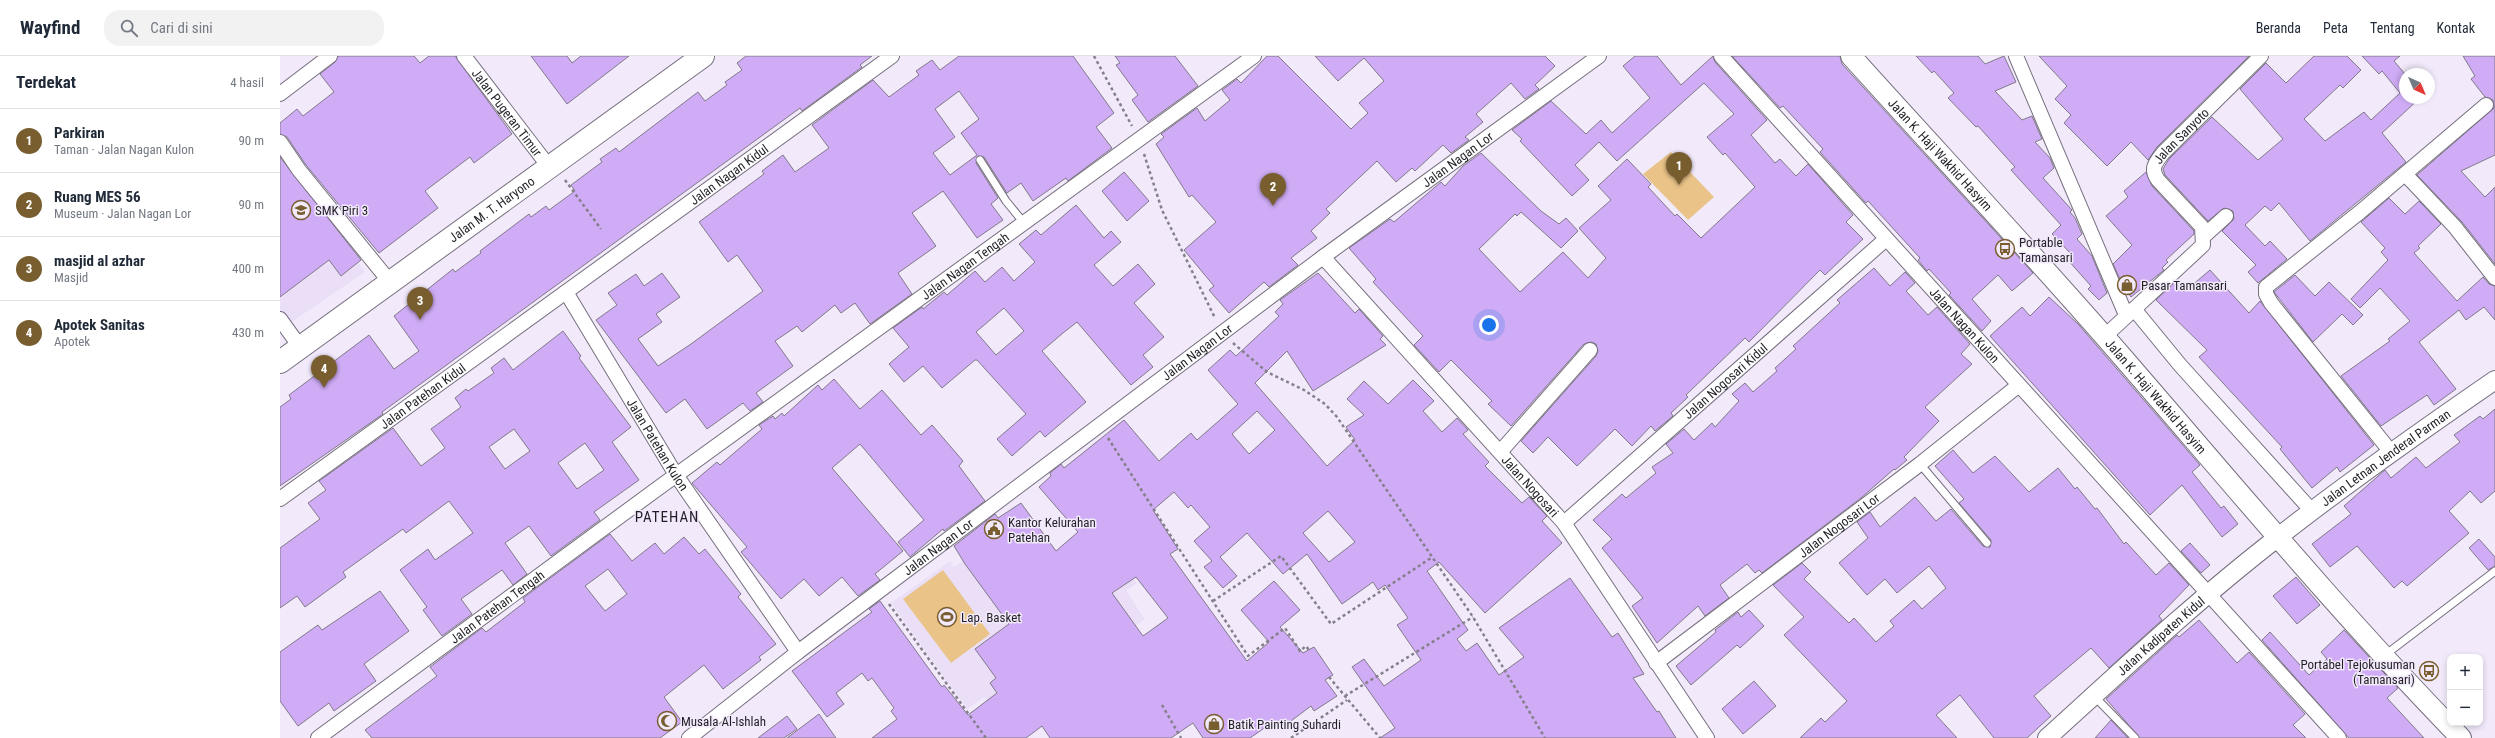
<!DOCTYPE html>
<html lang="id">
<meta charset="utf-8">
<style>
:root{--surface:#fff;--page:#f2f2f3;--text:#1f2937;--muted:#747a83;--line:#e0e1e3;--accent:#785d2f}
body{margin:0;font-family:"Roboto Condensed",sans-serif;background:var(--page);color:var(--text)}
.controls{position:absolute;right:12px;bottom:12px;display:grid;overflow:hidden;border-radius:8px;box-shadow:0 2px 6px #0003}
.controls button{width:36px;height:36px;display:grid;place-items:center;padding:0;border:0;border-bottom:1px solid var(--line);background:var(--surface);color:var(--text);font:20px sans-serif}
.compass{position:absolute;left:2119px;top:12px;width:36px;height:36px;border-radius:50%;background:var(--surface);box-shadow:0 2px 6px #0003;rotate:136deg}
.you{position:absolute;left:1209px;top:269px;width:14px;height:14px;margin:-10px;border:3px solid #fff;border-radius:50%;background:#1a73e8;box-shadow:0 0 0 6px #1a73e833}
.badge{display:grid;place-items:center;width:26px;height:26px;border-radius:50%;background:var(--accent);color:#fff;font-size:13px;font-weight:700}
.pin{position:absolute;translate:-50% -33px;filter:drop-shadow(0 1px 2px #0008)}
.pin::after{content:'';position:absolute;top:21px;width:14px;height:12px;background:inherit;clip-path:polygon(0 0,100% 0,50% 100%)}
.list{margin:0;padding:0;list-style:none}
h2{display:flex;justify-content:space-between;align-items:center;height:52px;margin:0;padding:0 16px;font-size:17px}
h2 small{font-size:13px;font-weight:400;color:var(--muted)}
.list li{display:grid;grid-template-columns:26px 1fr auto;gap:12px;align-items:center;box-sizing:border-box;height:64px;padding:0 16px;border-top:1px solid var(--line)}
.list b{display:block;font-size:15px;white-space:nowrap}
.list p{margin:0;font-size:13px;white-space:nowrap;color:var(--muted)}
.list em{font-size:13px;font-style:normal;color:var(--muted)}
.icon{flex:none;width:22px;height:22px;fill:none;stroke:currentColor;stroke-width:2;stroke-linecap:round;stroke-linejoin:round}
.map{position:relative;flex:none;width:2215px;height:682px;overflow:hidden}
header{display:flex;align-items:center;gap:24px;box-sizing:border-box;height:56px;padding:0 20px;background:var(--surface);border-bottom:1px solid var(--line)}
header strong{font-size:19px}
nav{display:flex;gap:22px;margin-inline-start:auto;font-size:14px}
.search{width:280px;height:36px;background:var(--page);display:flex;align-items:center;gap:10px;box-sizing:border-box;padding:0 14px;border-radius:16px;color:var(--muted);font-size:15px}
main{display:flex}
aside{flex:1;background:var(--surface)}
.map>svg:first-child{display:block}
.built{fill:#eadff7}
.green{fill:#e9c388}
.building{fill:#cfacf5;stroke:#817a89;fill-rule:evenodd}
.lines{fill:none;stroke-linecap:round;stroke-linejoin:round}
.service-casing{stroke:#766f7e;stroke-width:9}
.minor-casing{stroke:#766f7e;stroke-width:16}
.tertiary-casing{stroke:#766f7e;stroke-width:20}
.secondary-casing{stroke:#766f7e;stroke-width:22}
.primary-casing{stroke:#766f7e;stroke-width:24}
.path{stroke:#847f8a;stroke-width:2.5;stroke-dasharray:3 3;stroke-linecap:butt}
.service{stroke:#fff;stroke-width:7}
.minor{stroke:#fff;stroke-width:14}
.tertiary{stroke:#fff;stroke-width:18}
.secondary{stroke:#fff;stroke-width:20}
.primary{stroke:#fff;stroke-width:22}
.labels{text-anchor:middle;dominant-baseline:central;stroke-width:3;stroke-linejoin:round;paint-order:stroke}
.street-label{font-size:13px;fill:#211f25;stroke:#f2eafb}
.poi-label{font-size:13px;fill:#211f25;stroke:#f2eafb;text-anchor:start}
.quarter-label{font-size:15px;letter-spacing:1px;fill:#211f25;stroke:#f2eafb}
</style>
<header>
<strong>Wayfind</strong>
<div class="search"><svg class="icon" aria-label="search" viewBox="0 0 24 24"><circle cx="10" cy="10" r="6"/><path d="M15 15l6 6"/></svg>Cari di sini</div>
<nav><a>Beranda</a><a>Peta</a><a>Tentang</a><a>Kontak</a></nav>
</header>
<main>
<aside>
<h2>Terdekat<small>4 hasil</small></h2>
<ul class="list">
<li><span class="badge">1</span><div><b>Parkiran</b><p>Taman · Jalan Nagan Kulon</p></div><em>90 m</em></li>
<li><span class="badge">2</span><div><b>Ruang MES 56</b><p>Museum · Jalan Nagan Lor</p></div><em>90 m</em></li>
<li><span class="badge">3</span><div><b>masjid al azhar</b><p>Masjid</p></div><em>400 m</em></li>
<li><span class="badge">4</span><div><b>Apotek Sanitas</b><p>Apotek</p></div><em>430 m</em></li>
</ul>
</aside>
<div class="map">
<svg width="2215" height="682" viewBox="0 0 2215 682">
<rect width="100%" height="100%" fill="#f2eafb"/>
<!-- built -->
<path class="built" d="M0 92 85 216 3 272 0 268Z
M730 471 776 536 833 495 857 527 846 535 865 563 817 597 769 640 725 671 704 641 687 653 611 547 670 505 674 511Z"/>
<!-- green -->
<path class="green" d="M1391 96 1434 141 1408 164 1363 118Z
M663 514 710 578 671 607 623 543Z"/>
<!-- building -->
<path class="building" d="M58 0H134L140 7 149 0H175L232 78 194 107 190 101 145 135 158 152 99 197 26 109 7 81 0 78V67L17 53 23 60 54 36 40 18 55 6Z
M251 0H287L292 7 301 0H349L287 48Z
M466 0H592L580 9 582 11 522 55 520 52 102 356 103 358 0 430V351L11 343 9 339 89 279 114 313 139 295 114 260 173 213 175 216 201 197 200 195 249 158 251 161 266 150 269 154 295 135 291 129 322 106 320 103 336 92 339 96 418 36 425 45 447 29 445 26 462 14 457 7Z
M679 0H793L834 57 816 71 832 92 788 125 786 122 753 145 741 127 727 137 704 101 698 100 696 107 718 142 711 148 723 164 697 182 663 135 632 157 656 190 618 217 632 238 590 268 575 247 561 257 555 249 522 276 517 270 495 285 513 310 476 337 483 346 470 355 463 347 427 373 405 343 386 357 316 264 337 249 328 237 356 218 364 230 382 217 400 241 376 258 382 266 358 283 378 310 411 288 483 235 457 199 448 206 419 166 484 118 482 115 503 99 515 116 549 92 532 69 593 24 609 41 639 19 636 15 652 4 660 14ZM679 35 699 63 681 77 697 99 670 119 653 97 675 81 655 53Z
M835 0H895L918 30 868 66 852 44 858 39 836 9 840 7Z
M987 0H998L1071 73 1088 57 1079 47 1104 25 1084 2 1058 25 1035 0H1265L1275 10 1255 29 1259 33 1245 43 1231 27 1196 58 1203 66 1185 81 1189 84 1171 97 1163 89 1135 115 1132 112 1116 126 1097 105 1046 153 1050 157 1031 175 1037 182 1011 202 1018 209 989 231 984 226 949 257 929 234 934 230 904 194 936 166 912 139 909 141 876 88 884 81 881 78 917 52 925 65 950 44 942 34 957 23 961 27Z
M1355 0H1377L1401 29 1433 0 1435 6 1487 64 1471 79 1495 107 1500 103 1516 120 1528 108 1573 159 1566 166 1583 183 1545 219 1540 214 1469 286 1465 282 1406 339 1408 341 1391 357 1393 360 1375 375 1371 370 1352 390 1335 373 1297 410 1268 381 1253 397 1241 385 1316 300 1318 295 1316 288 1311 286 1304 288 1231 370 1208 348 1212 345 1171 304 1159 316 1134 289 1143 280 1093 226 1096 223 1069 192 1110 163 1114 166 1161 126 1165 130 1183 110 1201 97 1261 155 1279 168 1286 162 1298 175 1281 192 1241 156 1237 160 1235 158 1199 193 1240 236 1283 196 1308 222 1326 202 1299 172 1331 144 1318 130 1347 103 1371 128 1368 131 1395 160 1397 158 1421 182 1475 131 1445 97 1443 99 1427 81 1454 58 1424 27 1337 105 1319 86 1295 109 1309 124 1292 140 1240 85 1242 83 1232 74 1271 45 1306 78 1321 64 1332 77 1370 42 1343 10Z
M1452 0H1560L1562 8 1753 217 1732 235 1718 219 1692 243 1711 265 1702 275 1669 239 1671 237 1649 213 1647 215 1638 204 1640 202 1588 145 1586 147 1540 96 1543 93 1503 50 1500 52Z
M1636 0H1698L1705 8 1724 0 1736 26 1715 35 1742 64 1752 60 1762 83 1755 86 1770 102 1774 112 1763 122 1792 154 1790 156 1795 162 1802 178 1797 183 1812 200 1827 237 1819 244 1808 233 1811 230 1787 203 1792 199 1772 178 1781 169 1731 114 1735 111 1698 70 1696 71 1668 42 1674 37 1654 15 1652 17Z
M1759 0H1969L1877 91 1868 104 1851 86 1827 110 1784 67 1791 59 1775 43 1787 30Z
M2034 0H2067L2081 14 2063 32 2060 29 2024 63 2045 85 2084 56 2091 64 2120 37 2102 15 2099 18 2082 0H2120L2114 5 2125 18V42H2140L2102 77 2126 106 2030 185 1999 147 1991 155 1985 150 1965 169 1985 190 1990 185 2007 203 1978 227 1968 216 1976 209 1942 175 1954 163 1953 155 1944 152 1928 165 1885 119 1883 113 1889 103 1932 61 1978 104 2003 83 1960 33 1986 7 2006 27Z
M2183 0H2215V99L2181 115 2205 141 2215 131V208L2182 166 2137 119 2214 52 2213 44 2205 41 2191 23 2195 20Z
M0 101 81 204 61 220 49 204 0 241Z
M844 116 869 145 847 165 822 135Z
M1866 116 1872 130 1914 175V178L1886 204 1888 206 1882 212 1884 214 1851 241 1844 232 1833 208 1852 189 1826 160 1848 141 1844 135Z
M2109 142 2125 158 2139 145 2161 168 2138 190 2140 192 2134 197 2177 245 2203 221 2209 228 2215 230V264L2204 251 2186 264 2179 254 2139 286 2176 333 2154 349 2147 339 2101 370 2061 320 2110 285 2108 283 2130 265 2100 232 2080 252 2071 243 2108 204 2101 196 2105 192 2081 166Z
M796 149 824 182 831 175 841 186 814 209 833 230 858 208 875 228 854 247 884 281 863 299 873 311 851 329 797 266 783 277 762 295 806 346 765 381 760 375 732 400 717 383 746 358 697 304H695L662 332 643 310 624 326 609 308 629 291 613 272 642 251 643 253 664 236 667 239 695 215 705 226 722 211 734 225 755 206 739 188 756 174 761 179ZM724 252 744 275 716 299 696 276Z
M1594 212 1610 230 1625 216 1635 227 1626 235 1648 259 1657 251 1690 288 1681 298 1692 308 1645 351 1659 365 1624 401 1627 404 1615 414 1614 413 1581 442 1482 517 1479 514 1475 517 1467 508 1440 529 1449 542 1425 560 1418 550 1377 587 1352 550 1363 542 1322 492 1332 483 1313 464 1342 438 1346 442 1376 417 1372 411 1393 397 1386 388 1404 373 1414 384 1432 367 1435 371 1459 345 1452 338 1465 327 1473 336 1497 315 1495 312 1516 293 1513 290 1560 247 1557 244Z
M1930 214 1969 257 1980 245 2094 389 2060 416 2057 411 2032 432 2000 393 2002 391 1919 301 1927 294 1876 244 1895 226 1904 236Z
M1038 217 1075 257 1079 253 1103 280 1100 283 1106 289 1033 335 1007 295 975 327 1047 410 1075 384 1066 371 1084 359 1067 343 1084 325 1108 348 1133 324 1154 345 1143 355 1162 376 1177 362 1188 374 1183 378 1209 406 1205 410 1242 447 1249 441 1267 460 1262 465 1282 487 1205 557 1159 506 1147 515 1188 574 1177 583 1186 595 1197 587 1219 619 1244 601 1219 572 1290 522 1332 581 1338 577 1364 618 1353 622 1377 656 1379 655 1396 682H1100L1115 672 1072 611 1084 603 1104 630 1141 604 1117 569 1128 562 1105 529 1098 534 1093 526 1062 548 1027 498 1003 518 967 477 940 501 957 520 943 532 924 511 932 505 914 485 930 471 911 449 908 452 894 436 873 454 898 493 890 498 967 605 989 586 961 554 994 525 1020 554 1000 571 1023 597 1034 591 1053 619 1045 624 1057 640 1034 655 1031 650 999 674 993 666 970 682H923L913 667 891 682H770L762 670 746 682H592L617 663 611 655 614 652 592 622 588 625 582 617 556 637 564 648 547 661 512 615 585 561 592 556 589 553 600 545 662 631 664 629 688 659 717 637 710 627 716 622 695 593 729 568 685 508 674 490 715 458 718 462 741 447 776 495 798 476 759 431 771 420 770 417 781 408 784 412 844 364 879 405 911 377 917 384 958 348 928 314 950 294 956 300 999 260 995 256 1003 248 1000 244ZM977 355 995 374 969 398 952 378ZM1048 455 1075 486 1049 506 1023 477ZM856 521 888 562 863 580 832 537Z
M2015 219 2035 240 2049 226 2083 259 2073 269 2062 258 2033 286 1994 236Z
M1769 241 1798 268 1920 409 1912 416 1941 452 1944 450 1958 468 1942 481 1902 429 1870 459 1710 280 1742 251 1750 260Z
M283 275 301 300 299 302 351 371 332 386 359 424 314 456 320 464 271 500 249 470 225 487 247 518 233 529 222 514 181 543 192 558 162 580 143 554 147 551 120 514 148 493 155 504 193 477 169 445 126 477 123 473 63 516 66 521 25 551 17 540 0 552V492L40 463 28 447 46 434 39 425 113 372 141 410 165 392 151 373 181 351 175 342 186 333 188 335 214 317 211 312 224 302 233 314ZM234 373 250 395 225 413 209 391ZM305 387 324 414 297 433 278 407Z
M554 323 580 353 602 334 641 379 652 369 683 405 679 410 705 445 664 475 663 473 630 501 618 486 644 464 580 388 552 412 623 495 595 518 600 524 578 540 562 521 539 540 524 523 501 543 461 496 467 491 412 427 437 406 440 409 482 373 479 369 493 360 495 363 502 357 504 360 538 329 542 334Z
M2215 353V435L2201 447 2190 435 2169 455 2189 477 2127 530 2122 525 2114 532 2077 490 2050 511 2032 488 2071 458 2064 450 2105 414 2111 422 2136 401 2146 412 2150 409 2180 386 2174 379 2200 360 2203 363Z
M1673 394 1693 417 1715 400 1749 436 1778 412 1795 433 1797 431 1815 453 1817 452 1844 488 1846 486 1876 519 1889 507 1909 529 1879 560 1882 564 1829 612 1811 592 1754 640 1771 660 1747 682H1714L1680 639 1656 659 1677 682H1520L1541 662 1545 666 1567 645 1504 579 1524 561 1493 529 1522 507 1531 516 1524 523 1569 567 1574 562 1596 586 1614 570 1610 565 1634 544 1642 553 1666 532 1649 510 1617 537 1605 523 1587 539 1559 507 1588 482 1577 466 1590 456 1600 471 1635 441 1656 465 1671 453 1703 490 1710 491 1711 484 1679 447 1684 443 1655 410Z
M330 478 352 505 375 487 384 498 404 481 419 498 425 493 461 538 458 541 496 588 479 601 481 604 443 633 424 609 384 641 402 666 380 682H92L85 674 157 620 150 611 202 572 206 576 245 546 243 542ZM328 513 347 538 325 555 305 530Z
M2199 483 2215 501V510L2208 514 2189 492Z
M1910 487 1930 509 1921 517 1901 495Z
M2016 521 2040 549 2017 568 1993 540Z
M100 535 129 575 84 608 96 625 54 655 49 647 18 670 0 645V596L38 569 42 574Z
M1469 554 1484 570 1460 592 1457 589 1411 629 1396 610 1436 576 1435 574 1458 556 1461 561Z
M1919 564 1957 607 1969 596 2025 658 2013 669 2026 682H1860L1826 643 1897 579 1899 581Z
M2064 574 2118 632 2107 642 2144 682H2069L1982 584 1990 576 2029 619 2047 603 2041 596Z
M1474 625 1496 650 1463 678 1442 653Z
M539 658 556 682H507Z
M507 660 517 673 504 682H478Z
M1831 664 1848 682H1815Z"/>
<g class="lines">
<!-- service casing -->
<g class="service-casing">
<path id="service" d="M700 104 726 145 744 167
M1640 408 1707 487
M2105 599 2215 515
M1814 640 1855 682"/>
</g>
<!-- minor casing -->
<g class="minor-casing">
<g id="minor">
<path id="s1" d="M184 0 270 112"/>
<path id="s2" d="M1441 0 2059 682"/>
<path d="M1736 0 1846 259"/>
<path d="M0 38 50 0"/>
<path d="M0 86 19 114 110 226"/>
<path d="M2125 118 2175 171 2215 222"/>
<path d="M1924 180 1946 160"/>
<path id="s3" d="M1043 201 1284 467 1427 682"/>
<path id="s4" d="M286 236 396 419 518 596"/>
<path d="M1854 253 1900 309 2032 455"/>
<path d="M0 263 20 291"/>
<path id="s5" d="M1824 281 1923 189 1922 171 1878 124C1870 113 1875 107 1883 97L1981 0"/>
<path d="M1221 395 1310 294"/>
<path d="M2111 396 1991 247 1986 238V231L2080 156 2206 49"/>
<path id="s6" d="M0 443 612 0"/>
<path id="s7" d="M1284 467 1606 183"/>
<path id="s8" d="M1376 607 1640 408 1739 329"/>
<path id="s9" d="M38 682 377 433 974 0"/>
<path id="s10" d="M409 682 518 596 1043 201 1319 0"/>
</g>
</g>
<!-- tertiary casing -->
<g class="tertiary-casing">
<g id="tertiary">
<path id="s11" d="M1767 682C1842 614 1917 544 1997 482 2068 426 2141 375 2215 324"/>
</g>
</g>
<!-- secondary casing -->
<g class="secondary-casing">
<g id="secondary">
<path id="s12" d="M1571 0C1662 101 1756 201 1845 304 1955 431 2063 561 2181 682"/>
</g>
</g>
<!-- primary casing -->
<g class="primary-casing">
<g id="primary">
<path id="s13" d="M0 306 423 0"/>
</g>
</g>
<!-- path -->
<path class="path" d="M814 0 852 70
M864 98 882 154 935 262
M285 124 321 173
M953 287 987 316 1024 334 1045 348 1057 361 1193 561 1265 682
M828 382 968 600 1005 572 1020 595 1026 590 1029 594
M933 545 1001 500 1051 568 1151 502
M609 548 706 682
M1049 621 1100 682
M1065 640 1193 561
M882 649 901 682
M1011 682 1067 644"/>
<!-- service -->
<use href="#service" class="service"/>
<!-- minor -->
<use href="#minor" class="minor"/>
<!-- tertiary -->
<use href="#tertiary" class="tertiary"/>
<!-- secondary -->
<use href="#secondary" class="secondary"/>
<!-- primary -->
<use href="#primary" class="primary"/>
</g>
<!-- icons -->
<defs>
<g id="school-ring" transform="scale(1)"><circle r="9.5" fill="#f2eafb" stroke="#785d2f" stroke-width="1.5"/><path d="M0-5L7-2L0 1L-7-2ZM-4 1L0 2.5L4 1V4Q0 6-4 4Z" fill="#785d2f"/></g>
<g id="bus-ring" transform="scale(1)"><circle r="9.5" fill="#f2eafb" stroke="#785d2f" stroke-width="1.5"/><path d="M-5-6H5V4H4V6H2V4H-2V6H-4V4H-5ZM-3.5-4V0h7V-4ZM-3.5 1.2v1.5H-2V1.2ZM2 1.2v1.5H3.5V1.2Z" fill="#785d2f"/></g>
<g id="shop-ring" transform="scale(1)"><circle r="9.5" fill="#f2eafb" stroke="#785d2f" stroke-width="1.5"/><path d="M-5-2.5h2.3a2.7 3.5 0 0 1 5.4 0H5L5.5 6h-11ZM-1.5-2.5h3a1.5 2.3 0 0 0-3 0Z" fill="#785d2f"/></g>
<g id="civic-ring" transform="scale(1)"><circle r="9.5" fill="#f2eafb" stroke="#785d2f" stroke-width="1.5"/><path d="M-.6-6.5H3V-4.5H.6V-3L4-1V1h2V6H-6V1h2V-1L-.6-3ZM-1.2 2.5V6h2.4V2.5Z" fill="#785d2f"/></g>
<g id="stadium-ring" transform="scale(1)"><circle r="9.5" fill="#f2eafb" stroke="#785d2f" stroke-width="1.5"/><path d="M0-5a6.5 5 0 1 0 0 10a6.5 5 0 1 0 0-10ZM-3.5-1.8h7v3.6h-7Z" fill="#785d2f"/></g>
<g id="mosque-ring" transform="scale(1)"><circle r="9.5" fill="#f2eafb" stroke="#785d2f" stroke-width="1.5"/><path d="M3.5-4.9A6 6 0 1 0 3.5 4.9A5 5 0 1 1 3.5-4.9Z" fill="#785d2f"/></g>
</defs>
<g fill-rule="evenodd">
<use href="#school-ring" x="21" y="154"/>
<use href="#bus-ring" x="1725" y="193"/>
<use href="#shop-ring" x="1847" y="229"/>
<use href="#civic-ring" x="714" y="473"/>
<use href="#stadium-ring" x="667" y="561"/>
<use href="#bus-ring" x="2149" y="615"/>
<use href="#mosque-ring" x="387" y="665"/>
<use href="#shop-ring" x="934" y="668"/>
</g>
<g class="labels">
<!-- street labels -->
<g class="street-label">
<text stroke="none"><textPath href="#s1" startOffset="71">Jalan Pugeran Timur</textPath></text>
<text stroke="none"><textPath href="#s5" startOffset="273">Jalan Sanyoto</textPath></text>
<text stroke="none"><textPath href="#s12" startOffset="133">Jalan K. Haji Wakhid Hasyim</textPath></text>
<text stroke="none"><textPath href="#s10" startOffset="962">Jalan Nagan Lor</textPath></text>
<text stroke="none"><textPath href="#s6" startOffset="554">Jalan Nagan Kidul</textPath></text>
<text stroke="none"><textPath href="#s13" startOffset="261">Jalan M. T. Haryono</textPath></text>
<text stroke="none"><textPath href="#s9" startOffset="801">Jalan Nagan Tengah</textPath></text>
<text stroke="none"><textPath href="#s2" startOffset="363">Jalan Nagan Kulon</textPath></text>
<text stroke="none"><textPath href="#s10" startOffset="638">Jalan Nagan Lor</textPath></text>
<text stroke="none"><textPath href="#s7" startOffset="215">Jalan Nogosari Kidul</textPath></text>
<text stroke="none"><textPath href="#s6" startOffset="176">Jalan Patehan Kidul</textPath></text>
<text stroke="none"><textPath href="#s12" startOffset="457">Jalan K. Haji Wakhid Hasyim</textPath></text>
<text stroke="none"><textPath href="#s4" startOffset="178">Jalan Patehan Kulon</textPath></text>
<text stroke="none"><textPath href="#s11" startOffset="440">Jalan Letnan Jenderal Parman</textPath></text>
<text stroke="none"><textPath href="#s3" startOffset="309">Jalan Nogosari</textPath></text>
<text stroke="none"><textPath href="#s8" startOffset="229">Jalan Nogosari Lor</textPath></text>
<text stroke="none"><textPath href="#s10" startOffset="314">Jalan Nagan Lor</textPath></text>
<text stroke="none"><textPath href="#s9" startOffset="222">Jalan Patehan Tengah</textPath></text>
<text stroke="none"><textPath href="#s11" startOffset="153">Jalan Kadipaten Kidul</textPath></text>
</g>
<!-- poi labels -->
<g class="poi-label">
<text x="35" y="154">SMK Piri 3</text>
<text x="1739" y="186">Portable<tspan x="1739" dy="15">Tamansari</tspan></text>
<text x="1861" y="229">Pasar Tamansari</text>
<text x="728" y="466">Kantor Kelurahan<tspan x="728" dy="15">Patehan</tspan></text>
<text x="681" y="561">Lap. Basket</text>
<text x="2135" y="608" text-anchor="end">Portabel Tejokusuman<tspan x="2135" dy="15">(Tamansari)</tspan></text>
<text x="401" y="665">Musala Al-Ishlah</text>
<text x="948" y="668">Batik Painting Suhardi</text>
</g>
<!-- quarter labels -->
<g class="quarter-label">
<text x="387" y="461">PATEHAN</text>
</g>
</g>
</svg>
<div class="controls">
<button>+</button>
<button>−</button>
</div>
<svg class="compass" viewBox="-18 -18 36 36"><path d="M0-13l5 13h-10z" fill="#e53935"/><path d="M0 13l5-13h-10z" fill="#747a83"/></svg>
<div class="you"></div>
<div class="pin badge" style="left:1399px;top:129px">1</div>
<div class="pin badge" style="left:993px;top:150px">2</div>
<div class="pin badge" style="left:140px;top:264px">3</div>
<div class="pin badge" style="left:44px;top:332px">4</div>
</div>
</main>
